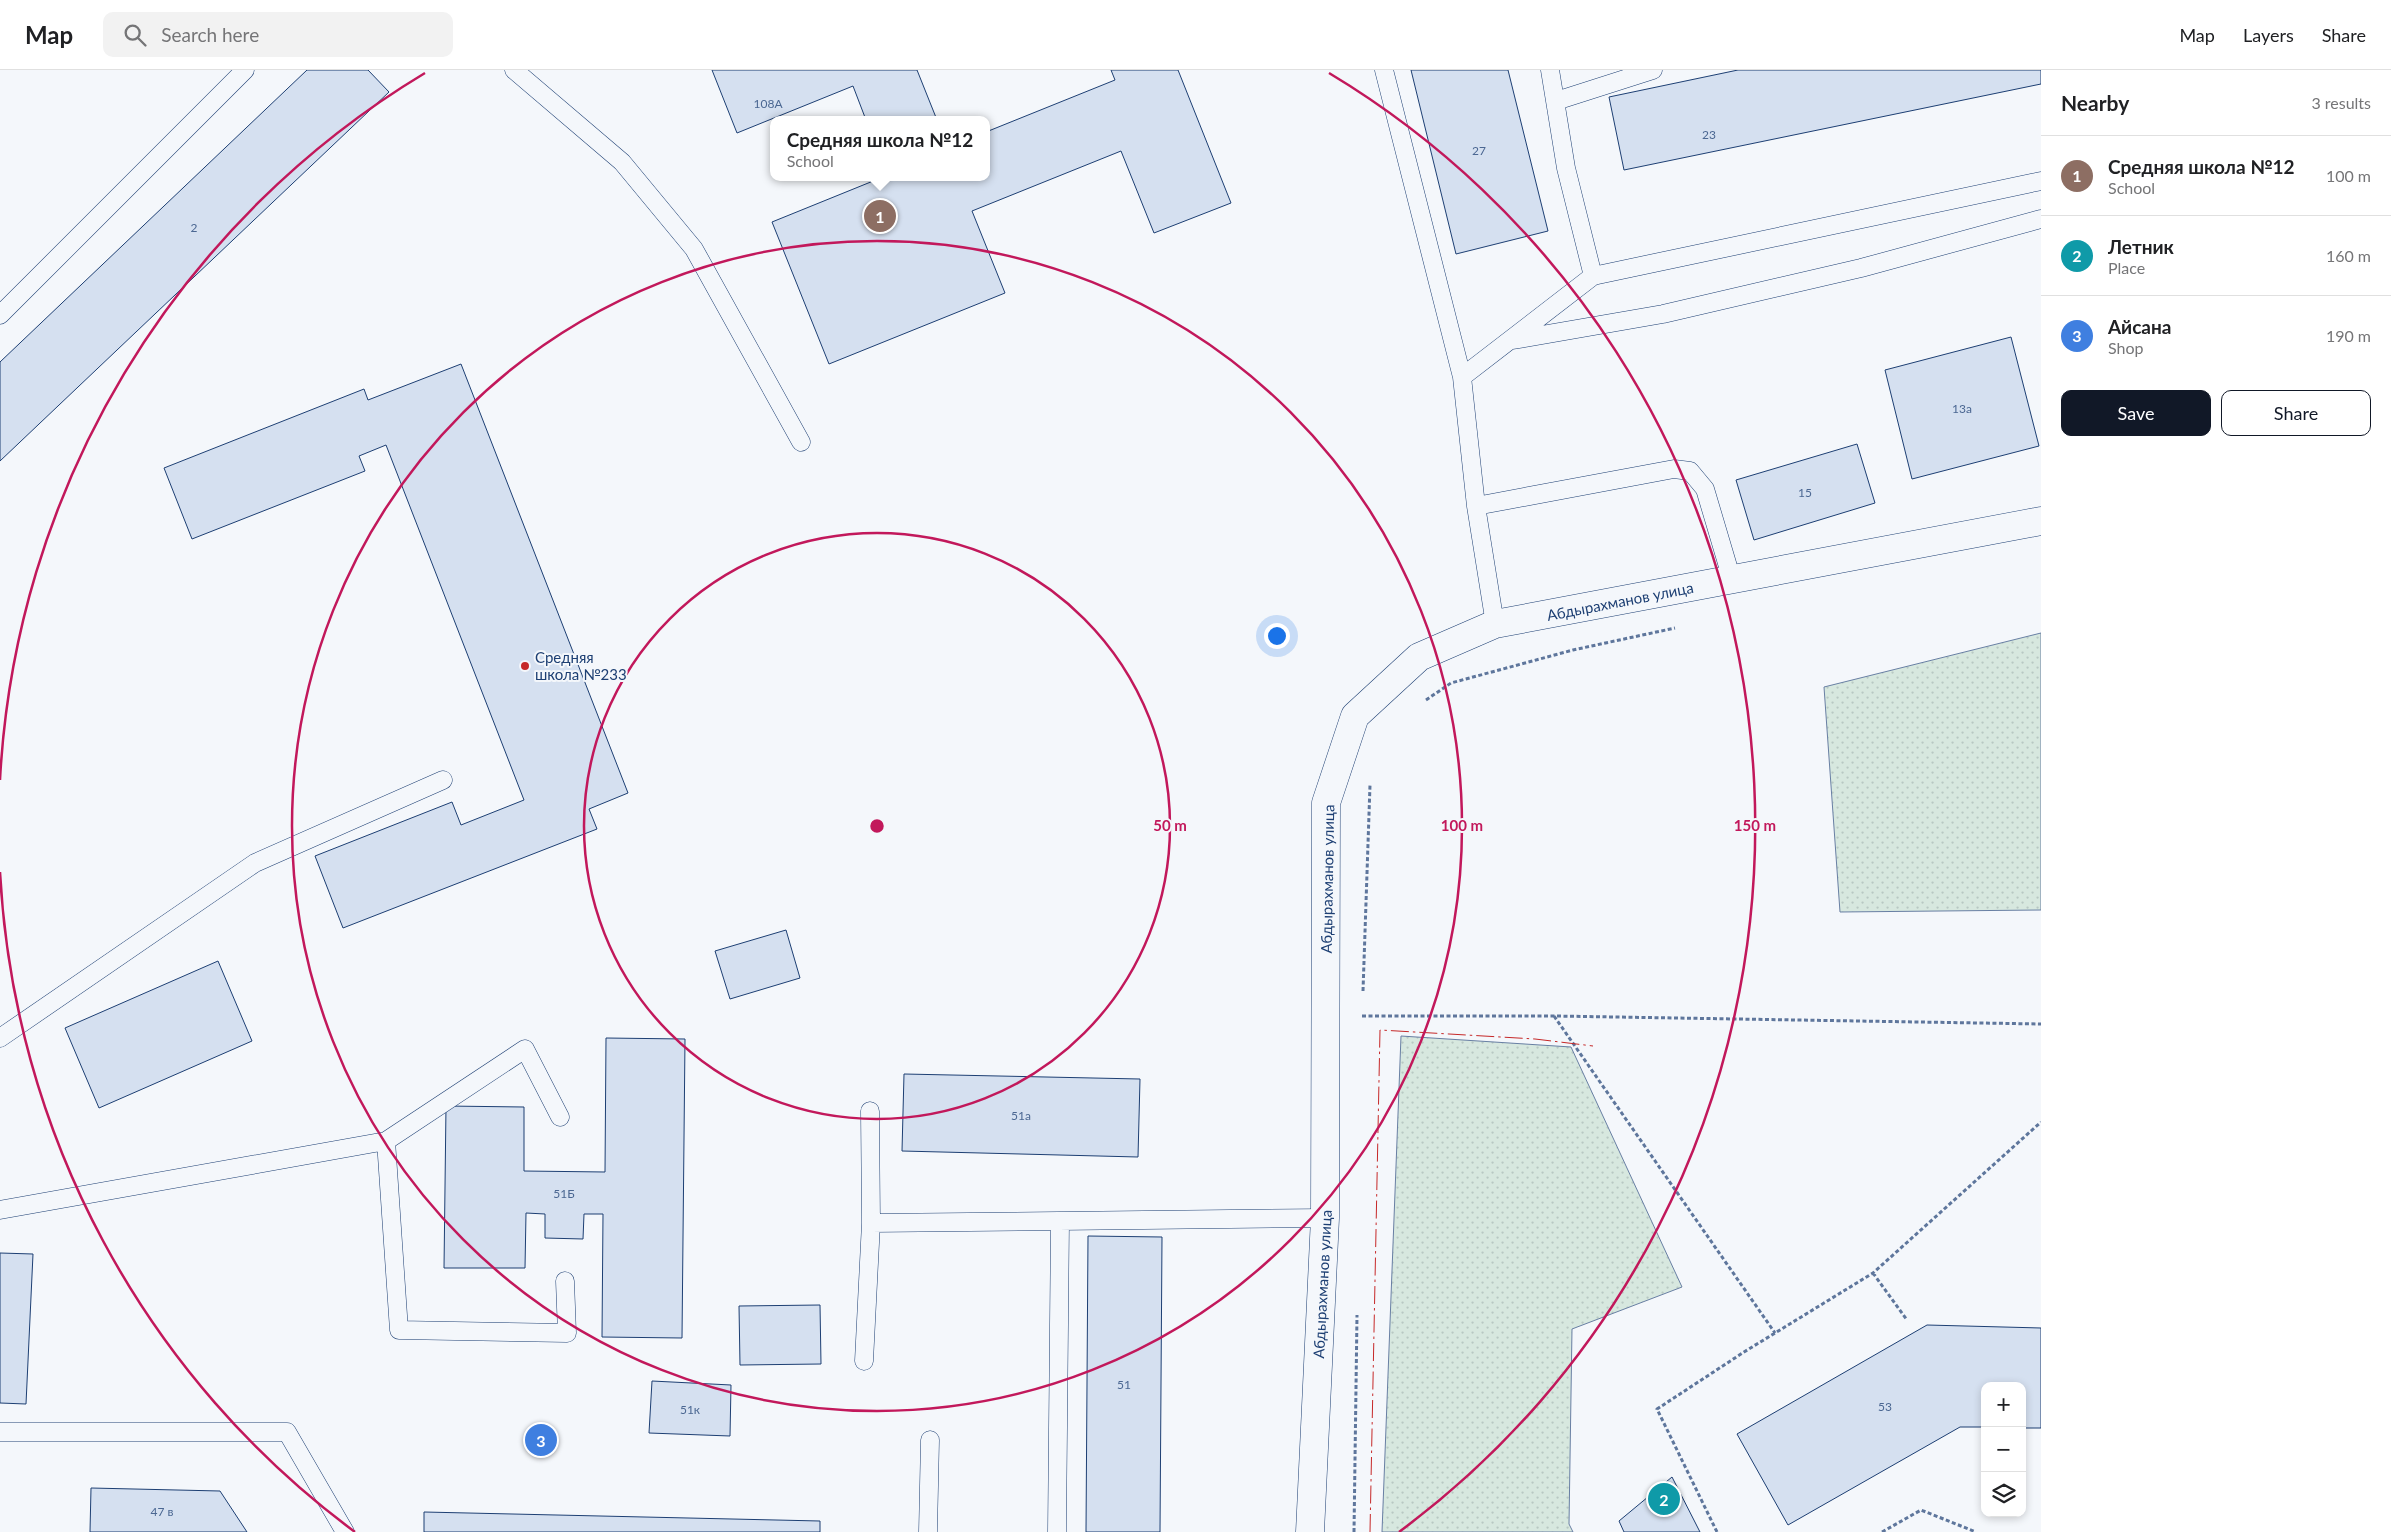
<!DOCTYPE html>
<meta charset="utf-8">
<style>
:root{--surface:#fff;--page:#f2f2f2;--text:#202124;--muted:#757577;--line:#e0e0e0;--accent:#111827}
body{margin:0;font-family:Lato,sans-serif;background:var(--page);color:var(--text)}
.controls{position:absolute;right:15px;bottom:15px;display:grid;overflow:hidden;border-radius:10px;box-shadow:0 2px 8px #0003}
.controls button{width:45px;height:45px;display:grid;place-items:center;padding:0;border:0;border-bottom:1px solid var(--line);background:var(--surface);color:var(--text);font:25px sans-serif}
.you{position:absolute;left:1276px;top:565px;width:18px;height:18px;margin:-12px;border:4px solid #fff;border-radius:50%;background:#1a73e8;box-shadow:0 0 0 8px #1a73e833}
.badge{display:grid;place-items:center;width:32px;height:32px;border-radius:50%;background:var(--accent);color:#fff;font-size:16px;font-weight:700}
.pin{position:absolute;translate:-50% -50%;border:2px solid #fff;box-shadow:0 1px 5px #0006}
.popup{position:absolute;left:770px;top:46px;width:220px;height:65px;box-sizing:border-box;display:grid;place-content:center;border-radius:10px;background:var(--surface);filter:drop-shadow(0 1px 4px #0005);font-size:16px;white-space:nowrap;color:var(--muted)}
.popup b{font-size:19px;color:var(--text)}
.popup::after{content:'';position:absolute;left:50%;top:100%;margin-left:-10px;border:10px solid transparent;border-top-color:var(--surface)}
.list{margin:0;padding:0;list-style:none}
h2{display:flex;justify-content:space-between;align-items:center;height:65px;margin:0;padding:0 20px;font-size:21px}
h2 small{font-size:16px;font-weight:400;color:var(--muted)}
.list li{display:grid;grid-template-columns:32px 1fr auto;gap:15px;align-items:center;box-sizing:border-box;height:80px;padding:0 20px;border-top:1px solid var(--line)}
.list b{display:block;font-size:19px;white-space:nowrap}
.list p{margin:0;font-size:16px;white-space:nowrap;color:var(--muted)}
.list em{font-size:16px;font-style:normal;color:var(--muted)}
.actions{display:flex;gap:10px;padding:15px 20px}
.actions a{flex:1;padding:11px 0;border:1px solid var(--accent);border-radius:10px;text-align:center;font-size:18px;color:var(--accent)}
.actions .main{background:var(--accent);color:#fff}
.icon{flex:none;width:28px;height:28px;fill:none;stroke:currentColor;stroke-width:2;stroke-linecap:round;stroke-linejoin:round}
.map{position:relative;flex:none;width:2041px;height:1462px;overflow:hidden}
header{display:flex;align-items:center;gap:30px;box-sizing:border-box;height:70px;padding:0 25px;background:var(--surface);border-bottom:1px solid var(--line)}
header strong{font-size:24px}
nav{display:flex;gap:28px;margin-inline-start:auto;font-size:18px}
.search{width:350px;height:45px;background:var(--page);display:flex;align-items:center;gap:12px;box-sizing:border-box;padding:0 18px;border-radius:10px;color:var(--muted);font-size:19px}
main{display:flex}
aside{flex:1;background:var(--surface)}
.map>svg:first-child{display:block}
.park{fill:url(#park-dots);stroke:#687fa3}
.building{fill:#d5e0f0;stroke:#1d3f73}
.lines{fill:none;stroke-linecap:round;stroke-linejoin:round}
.lane-casing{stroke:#1d3f73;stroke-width:19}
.street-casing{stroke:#1d3f73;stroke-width:29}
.path{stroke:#5e769c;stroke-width:3;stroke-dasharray:4 2.5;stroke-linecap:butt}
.lane{stroke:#f4f7fb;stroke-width:18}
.street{stroke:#f4f7fb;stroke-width:28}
.power{stroke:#c62828;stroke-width:1;stroke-dasharray:18 4 2.5 4;stroke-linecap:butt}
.ring{fill:none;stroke:#c2185b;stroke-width:2.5}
.poi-dot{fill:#c62828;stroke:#f4f7fb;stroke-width:2}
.labels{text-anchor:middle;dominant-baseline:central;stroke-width:4;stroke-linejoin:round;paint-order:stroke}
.number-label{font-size:12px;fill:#4b6792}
.street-label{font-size:15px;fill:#1d3f73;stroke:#f4f7fb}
.poi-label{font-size:15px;fill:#1d3f73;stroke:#f4f7fb;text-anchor:start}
.centre{fill:#c2185b;stroke:#f4f7fb;stroke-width:2.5}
.ring-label{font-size:15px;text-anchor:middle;font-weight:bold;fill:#c2185b;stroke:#f4f7fb;stroke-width:4;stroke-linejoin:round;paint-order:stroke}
</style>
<header>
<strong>Map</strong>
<div class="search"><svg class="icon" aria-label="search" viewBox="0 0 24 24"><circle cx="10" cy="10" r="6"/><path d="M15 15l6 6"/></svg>Search here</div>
<nav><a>Map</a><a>Layers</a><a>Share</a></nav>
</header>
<main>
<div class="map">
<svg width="2041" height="1462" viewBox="0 0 2041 1462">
<defs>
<pattern id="park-dots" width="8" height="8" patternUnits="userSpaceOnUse" patternTransform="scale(1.25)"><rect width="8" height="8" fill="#d7e8df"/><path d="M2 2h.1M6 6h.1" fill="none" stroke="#b8c8c3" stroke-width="1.8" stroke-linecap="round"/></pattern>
</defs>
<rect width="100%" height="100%" fill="#f4f7fb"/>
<!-- park -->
<path class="park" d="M2041 563V840L1840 842 1824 617Z
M1401 966 1571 977 1682 1217 1572 1259 1569 1454 1573 1462H1382Z"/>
<!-- building -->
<path class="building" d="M307 0H368L389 22 0 391V292Z
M712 0H917L937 50H866L853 16 737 63Z
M1111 0H1178L1231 133 1154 163 1121 81 972 141 1005 223 829 294 772 152 883 107H986V62L1115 10Z
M1411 0H1508L1548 161 1456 184Z
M1738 0H2041V14L1624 100 1609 27Z
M2011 267 2039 376 1912 409 1885 300Z
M461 294 628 723 589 739 597 759 343 858 315 786 452 732 461 755 524 730 386 375 359 386 365 401 192 469 164 398 364 319 368 330Z
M1857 374 1875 433 1754 470 1736 410Z
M786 860 800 908 730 929 715 881Z
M218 891 252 971 99 1038 65 958Z
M606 968 685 969 682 1268 602 1267 603 1144H584L583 1169 545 1168V1144L526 1143 525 1198H444L446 1036 524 1037V1101L605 1102Z
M904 1004 1140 1009 1138 1087 902 1081Z
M1088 1166 1162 1167 1160 1462H1086Z
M0 1183 33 1184 26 1334 0 1333Z
M820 1235 821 1294 740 1295 739 1236Z
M1927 1255 2041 1258V1358H2022V1316H1985V1357H1960L1788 1455 1737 1364Z
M652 1311 731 1315 730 1366 649 1363Z
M1672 1407 1700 1462H1624L1619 1451Z
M91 1418 220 1421 247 1462H90Z
M424 1442 820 1451V1462H424Z"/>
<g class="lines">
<!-- lane casing -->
<g class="lane-casing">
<path id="lane" d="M514 0 622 92 694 179 801 372
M1384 0 1462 307
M1556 31 1653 0
M1593 206 2041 111
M0 245 245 0
M1513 270 1663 244 1861 198 2041 149
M1476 436 1674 399 1690 401 1705 419 1732 510
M1495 554 1476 436 1462 307 1593 206 1566 98 1550 0
M0 968 255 793 443 710
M870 1041 871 1153
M386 1071 399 1260 567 1263 565 1211
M0 1140 386 1071 525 979 560 1047
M864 1291 871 1153 1325 1148
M0 1362H287L345 1462
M928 1462 930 1370
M1057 1462 1060 1151"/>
</g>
<!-- street casing -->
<g class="street-casing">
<path id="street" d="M1310 1462 1325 1148 1326 733 1355 646 1419 587 1495 554 2041 451"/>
</g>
<!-- path -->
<path class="path" d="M1426 630 1451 613 1573 580 1675 558
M1363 921 1370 715
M1362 946H1554L2041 954
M1554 946 1775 1263
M1873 1203 1907 1250
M1354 1462 1357 1245
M1717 1462 1657 1339 1744 1282 1873 1203 2041 1052
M1882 1462 1921 1440 1976 1462"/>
<!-- lane -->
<use href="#lane" class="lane"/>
<!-- street -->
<use href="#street" class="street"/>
<!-- power -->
<path class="power" d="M1370 1462 1380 960 1535 969 1593 976"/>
</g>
<!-- distance rings -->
<g class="ring">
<circle cx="877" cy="756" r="293"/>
<circle cx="877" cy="756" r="585"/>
<path d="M355 1462A878 878 0 0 1 0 802M0 710A878 878 0 0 1 425 3M1329 3A878 878 0 0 1 1399 1462"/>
</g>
<!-- markers -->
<circle class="poi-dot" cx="525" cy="596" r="5"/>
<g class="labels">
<!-- number labels -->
<g class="number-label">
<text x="768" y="33">108А</text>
<text x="1709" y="64">23</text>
<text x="1479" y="80">27</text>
<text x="194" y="157">2</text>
<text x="1962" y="338">13а</text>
<text x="1805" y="422">15</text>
<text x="1021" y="1045">51а</text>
<text x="564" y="1123">51Б</text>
<text x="1124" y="1314">51</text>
<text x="1885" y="1336">53</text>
<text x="690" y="1339">51к</text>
<text x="162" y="1441">47 в</text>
</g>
<!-- street labels -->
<g class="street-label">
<text transform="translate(1620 531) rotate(-11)">Абдырахманов улица</text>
<text transform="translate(1327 809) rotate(-89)">Абдырахманов улица</text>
<text transform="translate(1322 1214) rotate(-87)">Абдырахманов улица</text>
</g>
<!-- poi labels -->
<g class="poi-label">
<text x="535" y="587">Средняя<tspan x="535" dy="17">школа №233</tspan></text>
</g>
</g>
<circle cx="877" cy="756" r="8" class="centre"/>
<g class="ring-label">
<text x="1170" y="761">50 m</text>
<text x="1462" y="761">100 m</text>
<text x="1755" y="761">150 m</text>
</g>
</svg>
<div class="controls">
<button>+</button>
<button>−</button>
<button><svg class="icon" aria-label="layers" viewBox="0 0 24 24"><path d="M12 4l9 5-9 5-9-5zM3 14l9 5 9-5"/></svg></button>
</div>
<div class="you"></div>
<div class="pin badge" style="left:880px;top:146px;background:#8d6e63">1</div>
<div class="popup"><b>Средняя школа №12</b>School</div>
<div class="pin badge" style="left:1664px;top:1429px;background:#0f9aa8">2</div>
<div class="pin badge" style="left:541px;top:1370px;background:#3f7fe0">3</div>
</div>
<aside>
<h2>Nearby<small>3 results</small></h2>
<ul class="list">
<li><span class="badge" style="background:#8d6e63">1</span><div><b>Средняя школа №12</b><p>School</p></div><em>100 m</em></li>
<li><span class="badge" style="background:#0f9aa8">2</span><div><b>Летник</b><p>Place</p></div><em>160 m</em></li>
<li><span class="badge" style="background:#3f7fe0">3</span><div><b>Айсана</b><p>Shop</p></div><em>190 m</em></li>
</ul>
<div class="actions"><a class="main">Save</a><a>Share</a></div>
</aside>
</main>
